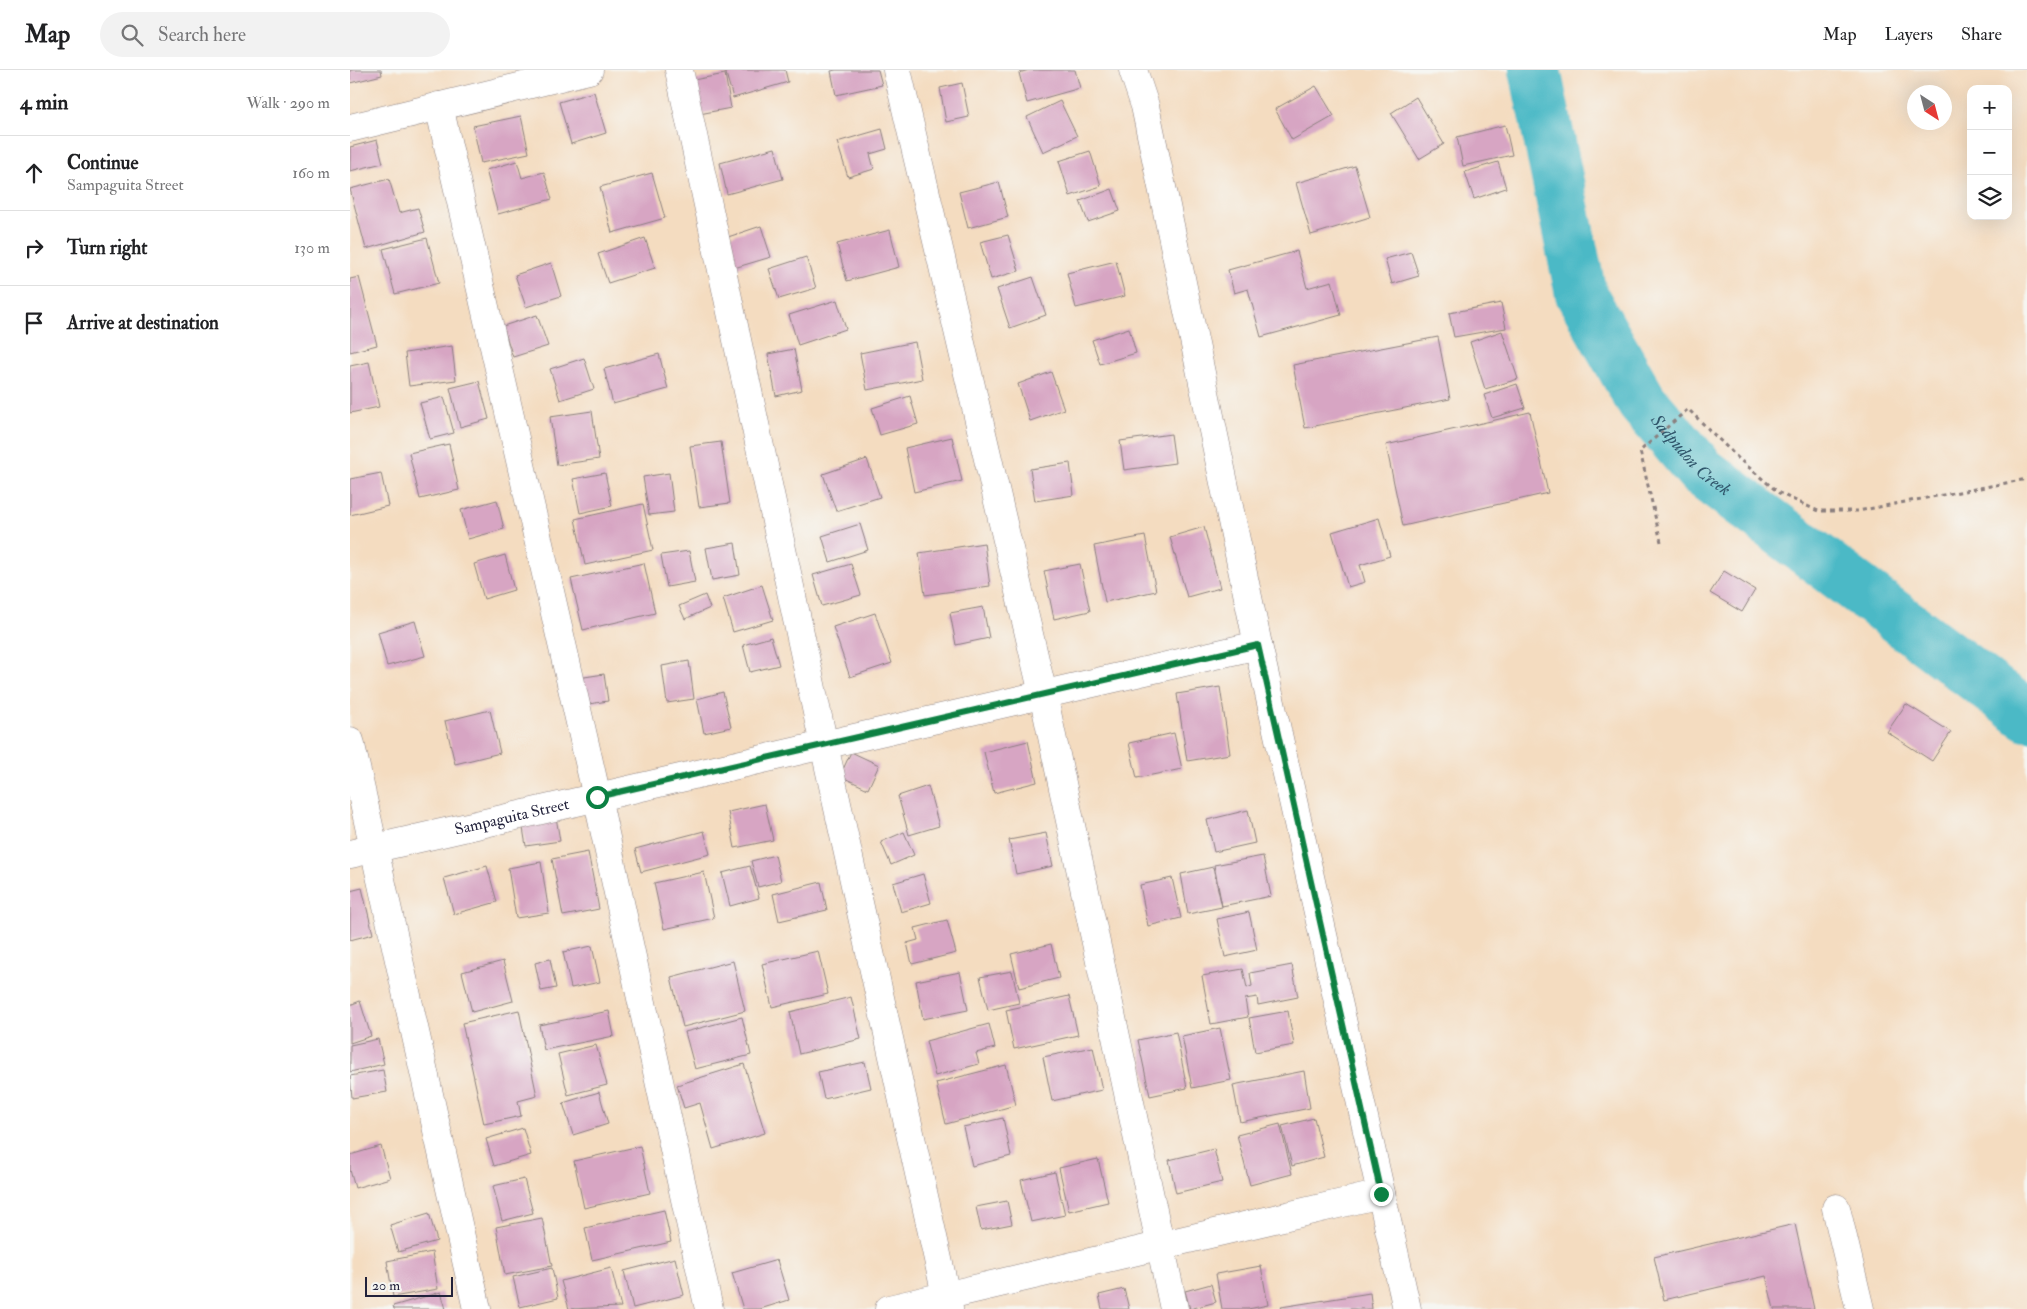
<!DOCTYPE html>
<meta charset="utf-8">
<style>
:root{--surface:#fff;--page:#f2f2f2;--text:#202124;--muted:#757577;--line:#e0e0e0}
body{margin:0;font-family:"IM FELL Double Pica",serif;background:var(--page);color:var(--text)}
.controls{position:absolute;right:15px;top:15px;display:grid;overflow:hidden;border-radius:10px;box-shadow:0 5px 20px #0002}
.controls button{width:45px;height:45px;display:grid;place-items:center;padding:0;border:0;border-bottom:1px solid var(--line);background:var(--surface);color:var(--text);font:25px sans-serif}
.compass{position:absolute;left:1557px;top:15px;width:45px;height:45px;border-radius:50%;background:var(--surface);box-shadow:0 5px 20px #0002;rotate:144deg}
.scale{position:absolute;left:15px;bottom:12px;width:88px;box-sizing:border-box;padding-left:5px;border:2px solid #22223b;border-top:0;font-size:14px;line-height:18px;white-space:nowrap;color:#22223b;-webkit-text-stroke:4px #f6f6f2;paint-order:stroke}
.stop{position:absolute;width:15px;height:15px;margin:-11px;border:4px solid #0b8043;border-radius:50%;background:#fff}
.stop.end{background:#0b8043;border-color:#fff;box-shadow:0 1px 5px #0008}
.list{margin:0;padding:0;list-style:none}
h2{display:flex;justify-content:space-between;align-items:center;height:65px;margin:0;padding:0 20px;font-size:21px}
h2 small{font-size:16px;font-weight:400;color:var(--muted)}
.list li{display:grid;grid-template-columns:32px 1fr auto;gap:15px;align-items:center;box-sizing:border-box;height:75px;padding:0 20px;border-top:1px solid var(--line)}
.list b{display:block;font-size:19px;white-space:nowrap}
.list p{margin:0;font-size:16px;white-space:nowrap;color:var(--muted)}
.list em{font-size:16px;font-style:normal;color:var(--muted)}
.icon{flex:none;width:28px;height:28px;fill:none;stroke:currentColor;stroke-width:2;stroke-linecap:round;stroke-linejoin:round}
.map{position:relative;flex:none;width:1677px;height:1239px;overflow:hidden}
header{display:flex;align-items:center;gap:30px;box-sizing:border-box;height:70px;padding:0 25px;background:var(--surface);border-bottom:1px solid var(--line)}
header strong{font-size:24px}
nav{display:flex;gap:28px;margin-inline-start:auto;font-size:18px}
.search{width:350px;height:45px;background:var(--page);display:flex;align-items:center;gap:12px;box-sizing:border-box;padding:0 18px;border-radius:28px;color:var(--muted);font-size:19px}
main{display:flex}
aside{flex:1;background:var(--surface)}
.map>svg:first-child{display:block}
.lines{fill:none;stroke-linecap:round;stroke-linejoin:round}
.river{stroke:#4cb9c6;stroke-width:52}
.building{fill:#d7a5c3}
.minor-casing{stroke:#8b7f7e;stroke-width:29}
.path{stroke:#8b7f7e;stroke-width:3;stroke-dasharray:4 4;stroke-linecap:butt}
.minor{stroke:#fff;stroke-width:28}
.route{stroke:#0b8043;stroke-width:6}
.labels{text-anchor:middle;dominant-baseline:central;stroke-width:4.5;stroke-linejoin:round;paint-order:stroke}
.street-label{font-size:16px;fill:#22223b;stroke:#f6f6f2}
.water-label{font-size:18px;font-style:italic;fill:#31576c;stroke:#f6f6f2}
</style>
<header>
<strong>Map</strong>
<div class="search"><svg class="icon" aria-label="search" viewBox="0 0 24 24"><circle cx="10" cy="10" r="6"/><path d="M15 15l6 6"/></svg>Search here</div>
<nav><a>Map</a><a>Layers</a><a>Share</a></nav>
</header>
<main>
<aside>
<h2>4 min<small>Walk · 290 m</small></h2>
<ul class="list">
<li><svg class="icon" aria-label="ahead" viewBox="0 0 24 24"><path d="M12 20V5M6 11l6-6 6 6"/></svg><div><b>Continue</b><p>Sampaguita Street</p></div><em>160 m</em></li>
<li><svg class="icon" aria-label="right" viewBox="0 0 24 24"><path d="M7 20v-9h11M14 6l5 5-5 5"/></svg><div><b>Turn right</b></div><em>130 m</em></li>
<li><svg class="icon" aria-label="arrive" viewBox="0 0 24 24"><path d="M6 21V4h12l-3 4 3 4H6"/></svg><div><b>Arrive at destination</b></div></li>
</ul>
</aside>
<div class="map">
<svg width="1677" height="1239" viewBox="0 0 1677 1239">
<rect width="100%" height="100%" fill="#f6f6f2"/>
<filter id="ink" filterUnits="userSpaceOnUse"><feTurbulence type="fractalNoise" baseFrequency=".02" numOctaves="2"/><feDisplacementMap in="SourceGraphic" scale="10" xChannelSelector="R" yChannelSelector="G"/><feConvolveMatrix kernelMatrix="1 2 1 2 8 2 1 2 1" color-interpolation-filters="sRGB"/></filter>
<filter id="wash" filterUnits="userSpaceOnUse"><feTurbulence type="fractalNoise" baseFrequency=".0096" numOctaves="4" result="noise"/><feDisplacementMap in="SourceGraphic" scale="20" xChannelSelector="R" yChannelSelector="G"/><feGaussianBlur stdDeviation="1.12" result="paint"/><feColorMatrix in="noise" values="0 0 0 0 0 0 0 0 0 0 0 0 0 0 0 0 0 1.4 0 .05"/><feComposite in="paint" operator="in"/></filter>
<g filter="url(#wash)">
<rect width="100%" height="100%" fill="#f4dcc0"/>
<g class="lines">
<!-- river -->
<path class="river" id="s1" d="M1185 0 1231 224 1292 332 1351 401 1677 645"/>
</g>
<g id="blocks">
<!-- building -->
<path class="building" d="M0 0H31L32 5 0 13Z
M375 0H435L438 12 383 28Z
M486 0H528L532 15 486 25 481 1Z
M679 0H725L730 18 677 33 669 3Z
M375 4 381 38 344 45 338 11Z
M612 13 619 47 596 52 590 18Z
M966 16 984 46 942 70 925 39Z
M244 22 256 63 221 74 209 32Z
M1066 27 1094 74 1069 89 1041 43Z
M710 31 727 66 693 82 677 47Z
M171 46 179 83 131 93 123 56Z
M1155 55 1162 85 1113 96 1107 67Z
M532 59 537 79 520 84 524 99 498 107 487 72Z
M27 70 33 93 0 101V77Z
M425 78 433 109 377 124 370 93Z
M740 81 751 116 720 126 709 91Z
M167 91 172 108 194 102 202 129 148 144 136 100Z
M1148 92 1156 118 1124 129 1115 102Z
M1005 96 1020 147 961 165 946 113Z
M302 103 315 148 262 163 250 117Z
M39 109 49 143 68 138 75 162 16 179 0 119Z
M649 112 658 147 618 158 609 122Z
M762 119 770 141 738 152 730 131Z
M411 156 421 187 384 198 375 168Z
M540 160 549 197 497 211 487 174Z
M658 165 669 201 641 209 630 172Z
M77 168 89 213 45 224 33 179Z
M295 168 305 198 258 213 248 184Z
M947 181 957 218 982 211 991 245 911 267 898 219 884 223 878 200Z
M1061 182 1069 206 1042 214 1035 189Z
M456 187 466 218 429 229 419 199Z
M766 191 775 226 726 238 717 203Z
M201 193 211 226 176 237 165 205Z
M9 207 27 275 0 282V209Z
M683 207 696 245 660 258 647 219Z
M487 230 496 259 448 275 439 245Z
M1151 233 1156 258 1104 267 1099 243Z
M187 245 198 276 163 287 153 256Z
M779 258 786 283 750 294 742 270Z
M1152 261 1168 309 1135 319 1120 272Z
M1088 267 1100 329 955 358 943 295Z
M565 272 572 309 517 320 510 283Z
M102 276 106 310 59 316 55 283Z
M444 279 452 320 426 326 418 284Z
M309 284 318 319 263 334 254 299Z
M234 288 244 319 210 330 200 299Z
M19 292 29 337 0 343V296Z
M701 302 714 339 680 351 668 314Z
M129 311 139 349 110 357 100 318Z
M1167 314 1175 338 1142 348 1134 325Z
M560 326 568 354 530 365 522 338Z
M94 327 104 363 80 369 70 333Z
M242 341 249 389 207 395 200 347Z
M1180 342 1198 423 1053 456 1036 375Z
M821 364 825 393 774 400 770 371Z
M602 367 612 411 564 422 555 378Z
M371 372 380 433 349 437 340 376Z
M99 374 109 420 70 429 59 383Z
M517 389 530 427 486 441 473 404Z
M720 393 724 425 685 431 680 399Z
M31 403 38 436 0 445V409Z
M255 403 262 436 230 443 223 409Z
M319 403 324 442 299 445 293 407Z
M147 430 154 459 118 469 111 440Z
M293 434 303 480 235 495 225 449Z
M1029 448 1040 486 1010 495 1015 512 998 517 982 462Z
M510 454 518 480 480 492 472 466Z
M854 457 870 518 837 527 820 467Z
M795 466 806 521 755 532 744 476Z
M385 473 390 505 362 510 356 478Z
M634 473 640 516 575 525 569 483Z
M339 481 345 512 317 517 311 485Z
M155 485 164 520 134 529 124 494Z
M294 493 305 543 233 560 221 509Z
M501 494 511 525 472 536 463 505Z
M730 494 740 541 704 549 694 501Z
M1374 501 1405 520 1392 542 1360 523Z
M412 515 423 550 383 562 373 528Z
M355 525 360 538 335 549 329 536Z
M633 537 639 568 606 575 600 543Z
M525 543 542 593 500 607 483 557Z
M65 551 75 586 37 596 28 562Z
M421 567 429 595 400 602 393 575Z
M339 591 344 629 317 633 312 596Z
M254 604 258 631 232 635 228 608Z
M870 617 880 684 837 691 827 624Z
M373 622 381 657 354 663 347 629Z
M1556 634 1601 662 1582 691 1537 662Z
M140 640 150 683 105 694 95 651Z
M824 663 832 699 787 708 779 673Z
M678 671 687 712 644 723 634 682Z
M501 682 529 695 518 719 490 706Z
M578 716 589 756 559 765 548 726Z
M415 734 423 770 385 778 378 742Z
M898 740 905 773 864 782 857 750Z
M206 747 210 771 176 776 172 752Z
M354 761 360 784 291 802 285 779Z
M554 762 564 785 541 795 531 772Z
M696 763 703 796 666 804 659 770Z
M238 782 249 839 213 846 202 789Z
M425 785 431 811 408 817 401 791Z
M913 786 921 826 872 836 864 795Z
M191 792 199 843 166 848 158 798Z
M137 796 147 832 104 844 94 808Z
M400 796 409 828 380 836 372 803Z
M863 797 872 837 838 844 831 804Z
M354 802 364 848 314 859 304 813Z
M573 804 581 833 551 842 543 813Z
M822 808 831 848 798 856 790 815Z
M471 812 477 840 429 851 423 824Z
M12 818 23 864 0 870V821Z
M899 842 907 880 875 887 867 849Z
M597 850 606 883 562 894 557 873 568 870 565 858Z
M701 874 709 908 669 918 661 884Z
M242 876 250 912 221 918 213 882Z
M468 881 478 924 422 937 412 894Z
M200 889 206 918 191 921 185 893Z
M153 891 163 931 122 942 112 902Z
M383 891 395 941 333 957 321 907Z
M942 895 948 927 908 935 907 927 895 929 898 947 861 954 852 906 893 899 897 918 902 916 900 903Z
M662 901 669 933 638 940 630 907Z
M610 902 618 940 573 949 566 911Z
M719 926 728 965 664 979 656 940Z
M501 927 511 969 449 984 440 942Z
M10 931 21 966 0 973V935Z
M169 940 187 1026 168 1031 171 1046 134 1054 112 953Z
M259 941 264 966 194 980 189 955Z
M938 941 944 975 905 982 899 948Z
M392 947 401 985 345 999 335 962Z
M639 954 645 978 626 983 629 994 585 1006 576 971Z
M870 958 881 1010 842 1018 832 966Z
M826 962 837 1018 800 1026 788 970Z
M28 969 34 994 0 1002V975Z
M246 975 257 1015 218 1025 208 984Z
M743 977 752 1020 702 1031 693 987Z
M515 992 521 1018 474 1029 468 1002Z
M394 994 415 1063 363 1079 350 1033 334 1038 327 1015Z
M656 995 666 1035 596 1054 586 1013Z
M33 1000 37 1022 2 1028 0 1006Z
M954 1001 960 1038 890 1052 883 1015Z
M249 1022 258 1054 223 1065 213 1033Z
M653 1048 661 1086 622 1096 613 1057Z
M964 1048 974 1087 942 1096 932 1056Z
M930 1054 942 1104 900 1115 887 1065Z
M173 1058 181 1085 144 1096 136 1069Z
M31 1076 40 1108 5 1118 0 1100V1085Z
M290 1076 300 1123 234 1138 224 1091Z
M864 1079 872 1112 826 1123 819 1090Z
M748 1089 758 1132 719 1141 709 1098Z
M705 1102 715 1145 681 1152 671 1110Z
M174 1109 183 1143 152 1151 143 1116Z
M657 1131 662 1154 631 1160 626 1137Z
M314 1140 321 1172 242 1190 235 1158Z
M79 1143 87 1171 48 1182 40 1155Z
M192 1148 202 1196 155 1205 146 1157Z
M1445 1154 1464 1239H1424L1416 1206 1314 1230 1304 1187Z
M82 1182 88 1219 43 1227 37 1191Z
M325 1188 334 1225 283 1238 274 1201Z
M427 1190 439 1230 410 1239H393L382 1203Z
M911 1196 918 1235 898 1239H872L866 1204Z
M202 1198 208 1228 170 1237 163 1207Z
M261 1198 271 1237 219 1239 211 1211Z
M861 1214 866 1232 840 1239 835 1221Z
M774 1219 779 1239H752L749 1225Z
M91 1222 96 1239H44L43 1236Z
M1020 1223 1022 1239H932L931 1237Z"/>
</g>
</g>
<g filter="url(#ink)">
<use href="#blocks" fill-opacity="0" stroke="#8b7f7e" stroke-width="1"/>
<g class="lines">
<!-- minor casing -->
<g class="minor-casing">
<g id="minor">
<path d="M329 0 474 675 599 1239"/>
<path d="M547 0 693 624 824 1239"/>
<path d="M783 0 795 36 908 575 1057 1239"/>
<path d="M89 36 247 727 359 1239"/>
<path d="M0 58 239 0"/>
<path d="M0 671 127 1239"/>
<path id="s2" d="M0 784 908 575"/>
<path d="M1486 1138 1510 1239"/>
<path d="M539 1239 1031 1124"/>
</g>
</g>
<!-- path -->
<path class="path" d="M1311 472 1290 381 1338 339 1389 389 1429 423 1468 441H1508L1677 409"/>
<!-- minor -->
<use href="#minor" class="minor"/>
</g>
</g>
<g class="lines" filter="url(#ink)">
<!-- route -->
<path class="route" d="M247 727 908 575 1031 1124"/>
</g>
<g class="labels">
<!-- street labels -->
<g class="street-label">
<text stroke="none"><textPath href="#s2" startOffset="166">Sampaguita Street</textPath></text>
</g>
<!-- water labels -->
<g class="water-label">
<text stroke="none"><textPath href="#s1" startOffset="425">Sadpudon Creek</textPath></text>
</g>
</g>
</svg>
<div class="controls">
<button>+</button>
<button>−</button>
<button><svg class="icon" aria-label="layers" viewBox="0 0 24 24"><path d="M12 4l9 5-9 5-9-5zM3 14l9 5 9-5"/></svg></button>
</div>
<svg class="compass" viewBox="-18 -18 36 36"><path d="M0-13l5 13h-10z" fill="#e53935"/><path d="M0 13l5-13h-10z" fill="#757577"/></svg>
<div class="scale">20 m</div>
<div class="stop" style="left:247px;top:727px"></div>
<div class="stop end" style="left:1031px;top:1124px"></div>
</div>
</main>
